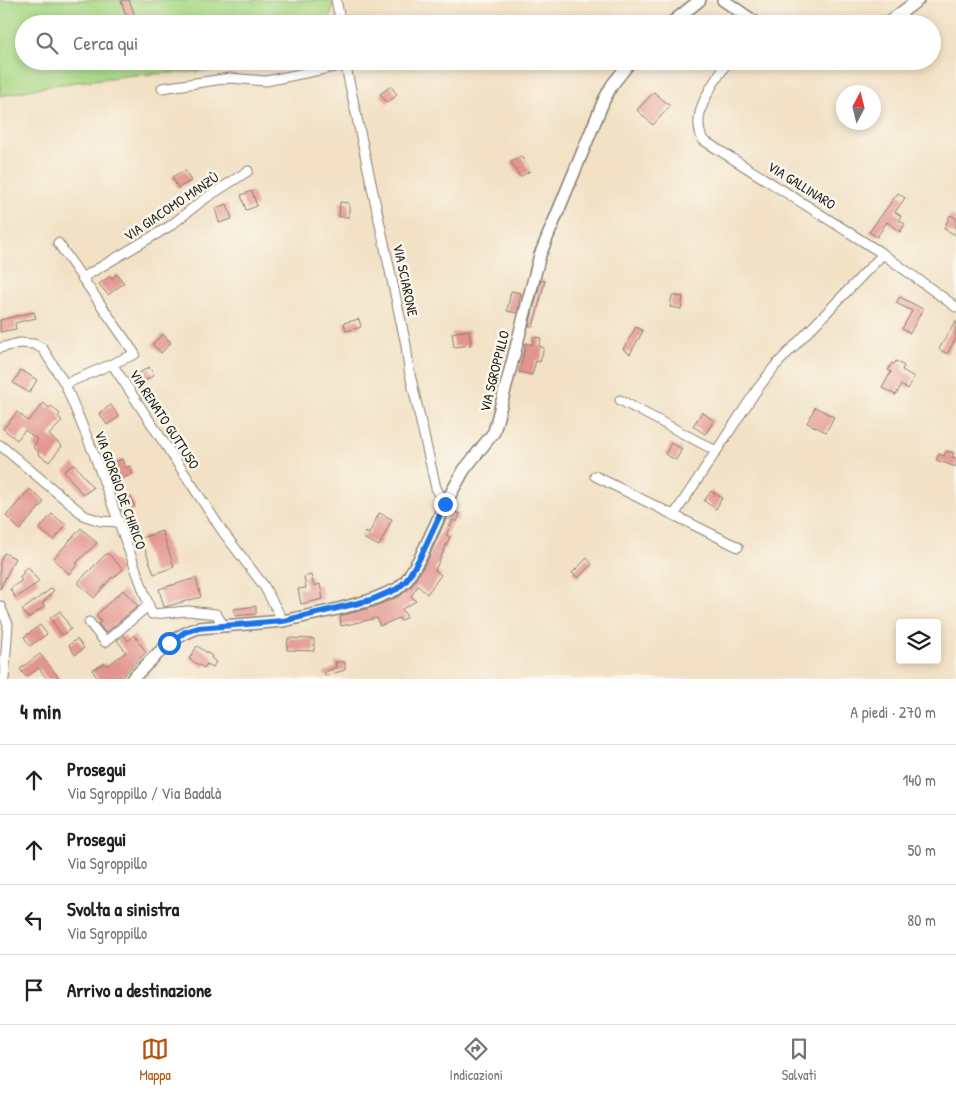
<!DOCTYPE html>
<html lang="it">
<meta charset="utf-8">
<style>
:root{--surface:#fff;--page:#f6f6f6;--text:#202124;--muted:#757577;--line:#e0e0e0;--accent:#b45309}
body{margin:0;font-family:"Patrick Hand",sans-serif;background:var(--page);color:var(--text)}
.controls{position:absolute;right:15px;bottom:15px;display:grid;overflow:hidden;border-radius:5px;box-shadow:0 2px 8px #0003}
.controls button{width:45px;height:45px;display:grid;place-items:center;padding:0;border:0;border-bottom:1px solid var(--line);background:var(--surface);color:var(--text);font:25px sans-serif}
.compass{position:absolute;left:836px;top:85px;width:45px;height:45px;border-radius:50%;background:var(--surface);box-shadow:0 2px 8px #0003;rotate:7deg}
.stop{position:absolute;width:15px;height:15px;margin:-11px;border:4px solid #1a73e8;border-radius:50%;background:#fff}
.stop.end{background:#1a73e8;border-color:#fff;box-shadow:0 1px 5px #0008}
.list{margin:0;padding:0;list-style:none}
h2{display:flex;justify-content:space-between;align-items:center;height:65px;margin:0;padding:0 20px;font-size:21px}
h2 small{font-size:16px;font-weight:400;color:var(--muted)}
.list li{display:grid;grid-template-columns:32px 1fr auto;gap:15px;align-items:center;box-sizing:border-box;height:70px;padding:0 20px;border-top:1px solid var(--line)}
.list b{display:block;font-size:19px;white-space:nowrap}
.list p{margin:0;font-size:16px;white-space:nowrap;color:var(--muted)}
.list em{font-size:16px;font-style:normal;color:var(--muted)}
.icon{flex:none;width:28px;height:28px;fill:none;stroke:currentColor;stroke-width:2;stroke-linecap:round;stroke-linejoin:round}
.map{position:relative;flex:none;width:956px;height:679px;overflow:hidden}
.search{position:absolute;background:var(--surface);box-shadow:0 2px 8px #0003;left:15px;right:15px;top:15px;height:55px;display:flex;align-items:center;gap:12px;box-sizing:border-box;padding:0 18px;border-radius:28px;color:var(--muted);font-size:19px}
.sheet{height:345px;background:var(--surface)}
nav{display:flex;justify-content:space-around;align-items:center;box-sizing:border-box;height:70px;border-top:1px solid var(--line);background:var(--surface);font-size:14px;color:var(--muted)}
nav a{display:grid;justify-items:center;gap:2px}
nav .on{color:var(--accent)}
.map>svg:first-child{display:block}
.green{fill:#a9d886;stroke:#627a51}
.building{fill:#e3948e}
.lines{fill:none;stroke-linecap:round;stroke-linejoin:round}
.minor-casing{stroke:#877e70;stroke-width:11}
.major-casing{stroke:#877e70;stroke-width:14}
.minor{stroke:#fff;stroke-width:9}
.major{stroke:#fff;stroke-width:11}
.route{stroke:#1a73e8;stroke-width:6}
.labels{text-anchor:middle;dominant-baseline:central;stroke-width:5;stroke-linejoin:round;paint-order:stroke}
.street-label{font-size:14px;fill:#1c1c1c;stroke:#fbf7ec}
</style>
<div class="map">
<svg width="956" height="679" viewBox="0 0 956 679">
<rect width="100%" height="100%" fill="#fbf7ec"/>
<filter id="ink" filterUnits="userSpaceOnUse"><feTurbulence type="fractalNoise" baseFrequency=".02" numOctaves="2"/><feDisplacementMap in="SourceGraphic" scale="10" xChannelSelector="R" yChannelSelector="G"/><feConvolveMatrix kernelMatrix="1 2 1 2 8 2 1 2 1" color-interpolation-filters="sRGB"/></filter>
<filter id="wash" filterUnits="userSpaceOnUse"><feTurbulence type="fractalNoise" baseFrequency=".0096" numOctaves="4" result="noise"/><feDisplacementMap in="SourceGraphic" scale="20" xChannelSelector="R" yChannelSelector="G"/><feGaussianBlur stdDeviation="1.12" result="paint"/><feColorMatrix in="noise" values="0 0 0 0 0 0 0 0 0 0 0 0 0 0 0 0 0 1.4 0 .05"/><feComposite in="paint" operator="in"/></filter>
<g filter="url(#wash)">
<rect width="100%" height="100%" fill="#f2e1c5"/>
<!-- green -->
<path class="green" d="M0 0H335L328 24H24V61H305L298 66 133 75 53 85 0 96Z"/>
<g id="blocks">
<!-- building -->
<path class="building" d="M125 0H129L138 24H129L121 1Z
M391 86 397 95 387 103 380 94Z
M654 92 670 106 653 125 637 110Z
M521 156 530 171 520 177 511 162Z
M185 170 191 181 178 188 172 177Z
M252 191 257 206 246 210 241 195Z
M898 193 905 198 895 212 901 216 899 220 905 224 900 232 887 222 877 237 869 232Z
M340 202 349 203V217H339Z
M227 204 232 219 219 223 215 208Z
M950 215 956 218V235L944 229Z
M117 274 124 283 108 295 99 284 110 276 112 278Z
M541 280 545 281 533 327 529 326Z
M511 291 521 293 517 313 507 311Z
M672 295 683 297 681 309 670 307Z
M900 297 923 309 910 333 902 329 912 311 896 303Z
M34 312 36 318 15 323 16 329 0 332V320Z
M359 319 361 327 346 331 344 323Z
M956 321V338L947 354 939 349Z
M636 327 643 331 630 354 623 349Z
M469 330 471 345 454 347 452 333Z
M163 334 171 343 161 353 152 344Z
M534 337 541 338 539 346 544 348 540 362 536 361 532 375 519 372 526 343 532 345Z
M896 361 904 366 902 370 914 377 908 389 901 385 896 395 882 388 891 372 888 370 892 363 894 364Z
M149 367 154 375 141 383 136 375Z
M21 370 37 380 29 393 13 383Z
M44 403 49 408 51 406 60 414 58 416 62 421 49 435 62 446 49 462 38 454 39 452 33 447 38 440 25 430 17 440 3 429 17 412 28 421Z
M111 405 119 417 107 425 99 413Z
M815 407 834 417 826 432 807 423Z
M702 412 714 421 705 434 693 426Z
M671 443 682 449 676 460 665 454Z
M946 451 954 453 952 457 956 458V467L936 460 939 454 944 456Z
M122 459 126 468 129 466 133 474 118 480 111 464Z
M74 464 93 488 83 495 64 471Z
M30 489 44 502 20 530 6 516Z
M711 491 722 498 716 509 704 501Z
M130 496 135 507 123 514 118 502Z
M450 510 460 514 457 522 453 520 446 535 450 537 435 570 441 575 427 594 418 586 411 596 416 601 402 609 407 617 401 621 399 618 380 626 377 618 341 626 340 616 374 607 400 596 411 587 428 559Z
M379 513 392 519 379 546 363 538 366 532 369 534Z
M52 514 66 525 54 540 39 529Z
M81 528 97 543 76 563 78 564 69 574 53 559Z
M162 531 174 567 154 574 141 538Z
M4 553 15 558 0 589V561Z
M107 553 123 569 114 578 112 577 94 598 79 584V581Z
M587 558 592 564 578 578 572 573Z
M28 567 39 582 16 598 10 589 22 580 19 577 24 573 22 571Z
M311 575 314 586 320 584 323 599 301 604 298 589 306 588 304 577Z
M196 578 201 597 164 607 159 589Z
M52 588 54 590 42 604 45 606 28 618 22 610Z
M123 590 138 606 106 633 98 624 101 622 96 615Z
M256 606V614L235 616 234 609Z
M60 611 71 629 62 635 50 618Z
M40 625 47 634 30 646 24 637Z
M124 635 128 641 134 635 146 652 120 679H98L92 670 105 663 107 666 126 652 117 640Z
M288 638 314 639V651L287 650Z
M77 639 84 648 75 655 69 645Z
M197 646 212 656 211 658 216 662 213 667 207 664 204 668 189 659Z
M40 654 60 679H47L39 668 26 677 20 669Z
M335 662H345V670L325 676 324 673 336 667Z"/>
</g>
</g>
<g filter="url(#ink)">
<use href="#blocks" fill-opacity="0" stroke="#877e70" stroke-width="1"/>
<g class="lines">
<!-- minor casing -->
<g class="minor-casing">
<path id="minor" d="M336 0 341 24
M351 61 346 67 406 345 409 370 436 488 445 504
M728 61C714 83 689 113 703 140L883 254 956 307
M162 88 230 78 266 81 339 66 346 67
M58 243 135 354 112 364 223 532 264 586 283 621
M82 278 170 226 203 200 248 171
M0 348 19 343 34 344 43 349 65 384 94 454 152 614 188 611 216 614 224 626
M65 384 112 364
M620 400 716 451
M0 445 85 516 101 521 118 522
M595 476 738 547
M674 515 756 391 775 366 883 254
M0 606 8 624 4 679
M89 622 105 642 149 605"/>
</g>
<!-- major casing -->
<g class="major-casing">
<path id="major" d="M723 0 758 24
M670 24 700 0
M886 24 918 0
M132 679C153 659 170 637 198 628L283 621 338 609 371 600 397 589 406 581 421 556 445 504 464 470 494 432 540 255 604 100 612 85 631 61"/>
</g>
<!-- minor -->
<use href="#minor" class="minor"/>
<!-- major -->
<use href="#major" class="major"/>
</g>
</g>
<g class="lines" filter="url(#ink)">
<!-- route -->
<path class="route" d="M169 643 185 632 198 628 283 621 371 600 397 589 406 581 421 556 445 504"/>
</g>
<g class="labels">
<!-- street labels -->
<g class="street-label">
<text transform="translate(802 185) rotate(32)">VIA GALLINARO</text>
<text transform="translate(171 206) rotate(-34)">VIA GIACOMO MANZÙ</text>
<text transform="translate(406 280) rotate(78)">VIA SCIARONE</text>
<text transform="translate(494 371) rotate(-76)">VIA SGROPPILLO</text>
<text transform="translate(165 419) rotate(57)">VIA RENATO GUTTUSO</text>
<text transform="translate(121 490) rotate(70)">VIA GIORGIO DE CHIRICO</text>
</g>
</g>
</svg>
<div class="controls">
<button><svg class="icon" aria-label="layers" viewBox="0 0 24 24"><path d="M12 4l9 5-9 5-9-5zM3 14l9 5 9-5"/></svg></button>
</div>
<svg class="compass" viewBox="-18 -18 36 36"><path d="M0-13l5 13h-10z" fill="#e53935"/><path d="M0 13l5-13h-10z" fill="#757577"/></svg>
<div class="stop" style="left:169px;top:643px"></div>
<div class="stop end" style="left:445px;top:504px"></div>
<div class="search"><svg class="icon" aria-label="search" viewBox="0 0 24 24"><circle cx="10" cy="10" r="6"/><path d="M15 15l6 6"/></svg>Cerca qui</div>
</div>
<section class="sheet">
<h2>4 min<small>A piedi · 270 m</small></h2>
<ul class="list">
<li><svg class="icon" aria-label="ahead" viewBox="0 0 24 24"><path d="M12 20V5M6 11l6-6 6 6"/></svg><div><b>Prosegui</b><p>Via Sgroppillo / Via Badalà</p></div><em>140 m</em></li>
<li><svg class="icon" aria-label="ahead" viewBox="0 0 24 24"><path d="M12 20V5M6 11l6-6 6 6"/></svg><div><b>Prosegui</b><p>Via Sgroppillo</p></div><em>50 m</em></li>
<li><svg class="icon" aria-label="left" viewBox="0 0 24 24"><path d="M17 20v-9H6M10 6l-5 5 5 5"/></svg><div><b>Svolta a sinistra</b><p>Via Sgroppillo</p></div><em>80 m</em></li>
<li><svg class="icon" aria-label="arrive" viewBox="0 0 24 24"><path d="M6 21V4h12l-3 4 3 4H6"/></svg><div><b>Arrivo a destinazione</b></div></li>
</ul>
</section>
<nav>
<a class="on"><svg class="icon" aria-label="map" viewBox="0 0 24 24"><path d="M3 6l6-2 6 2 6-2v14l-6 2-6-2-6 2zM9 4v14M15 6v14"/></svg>Mappa</a>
<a><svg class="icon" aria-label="directions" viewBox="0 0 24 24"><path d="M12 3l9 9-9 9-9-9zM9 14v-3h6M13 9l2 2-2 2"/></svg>Indicazioni</a>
<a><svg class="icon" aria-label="saved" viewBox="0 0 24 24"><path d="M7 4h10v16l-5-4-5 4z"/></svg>Salvati</a>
</nav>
